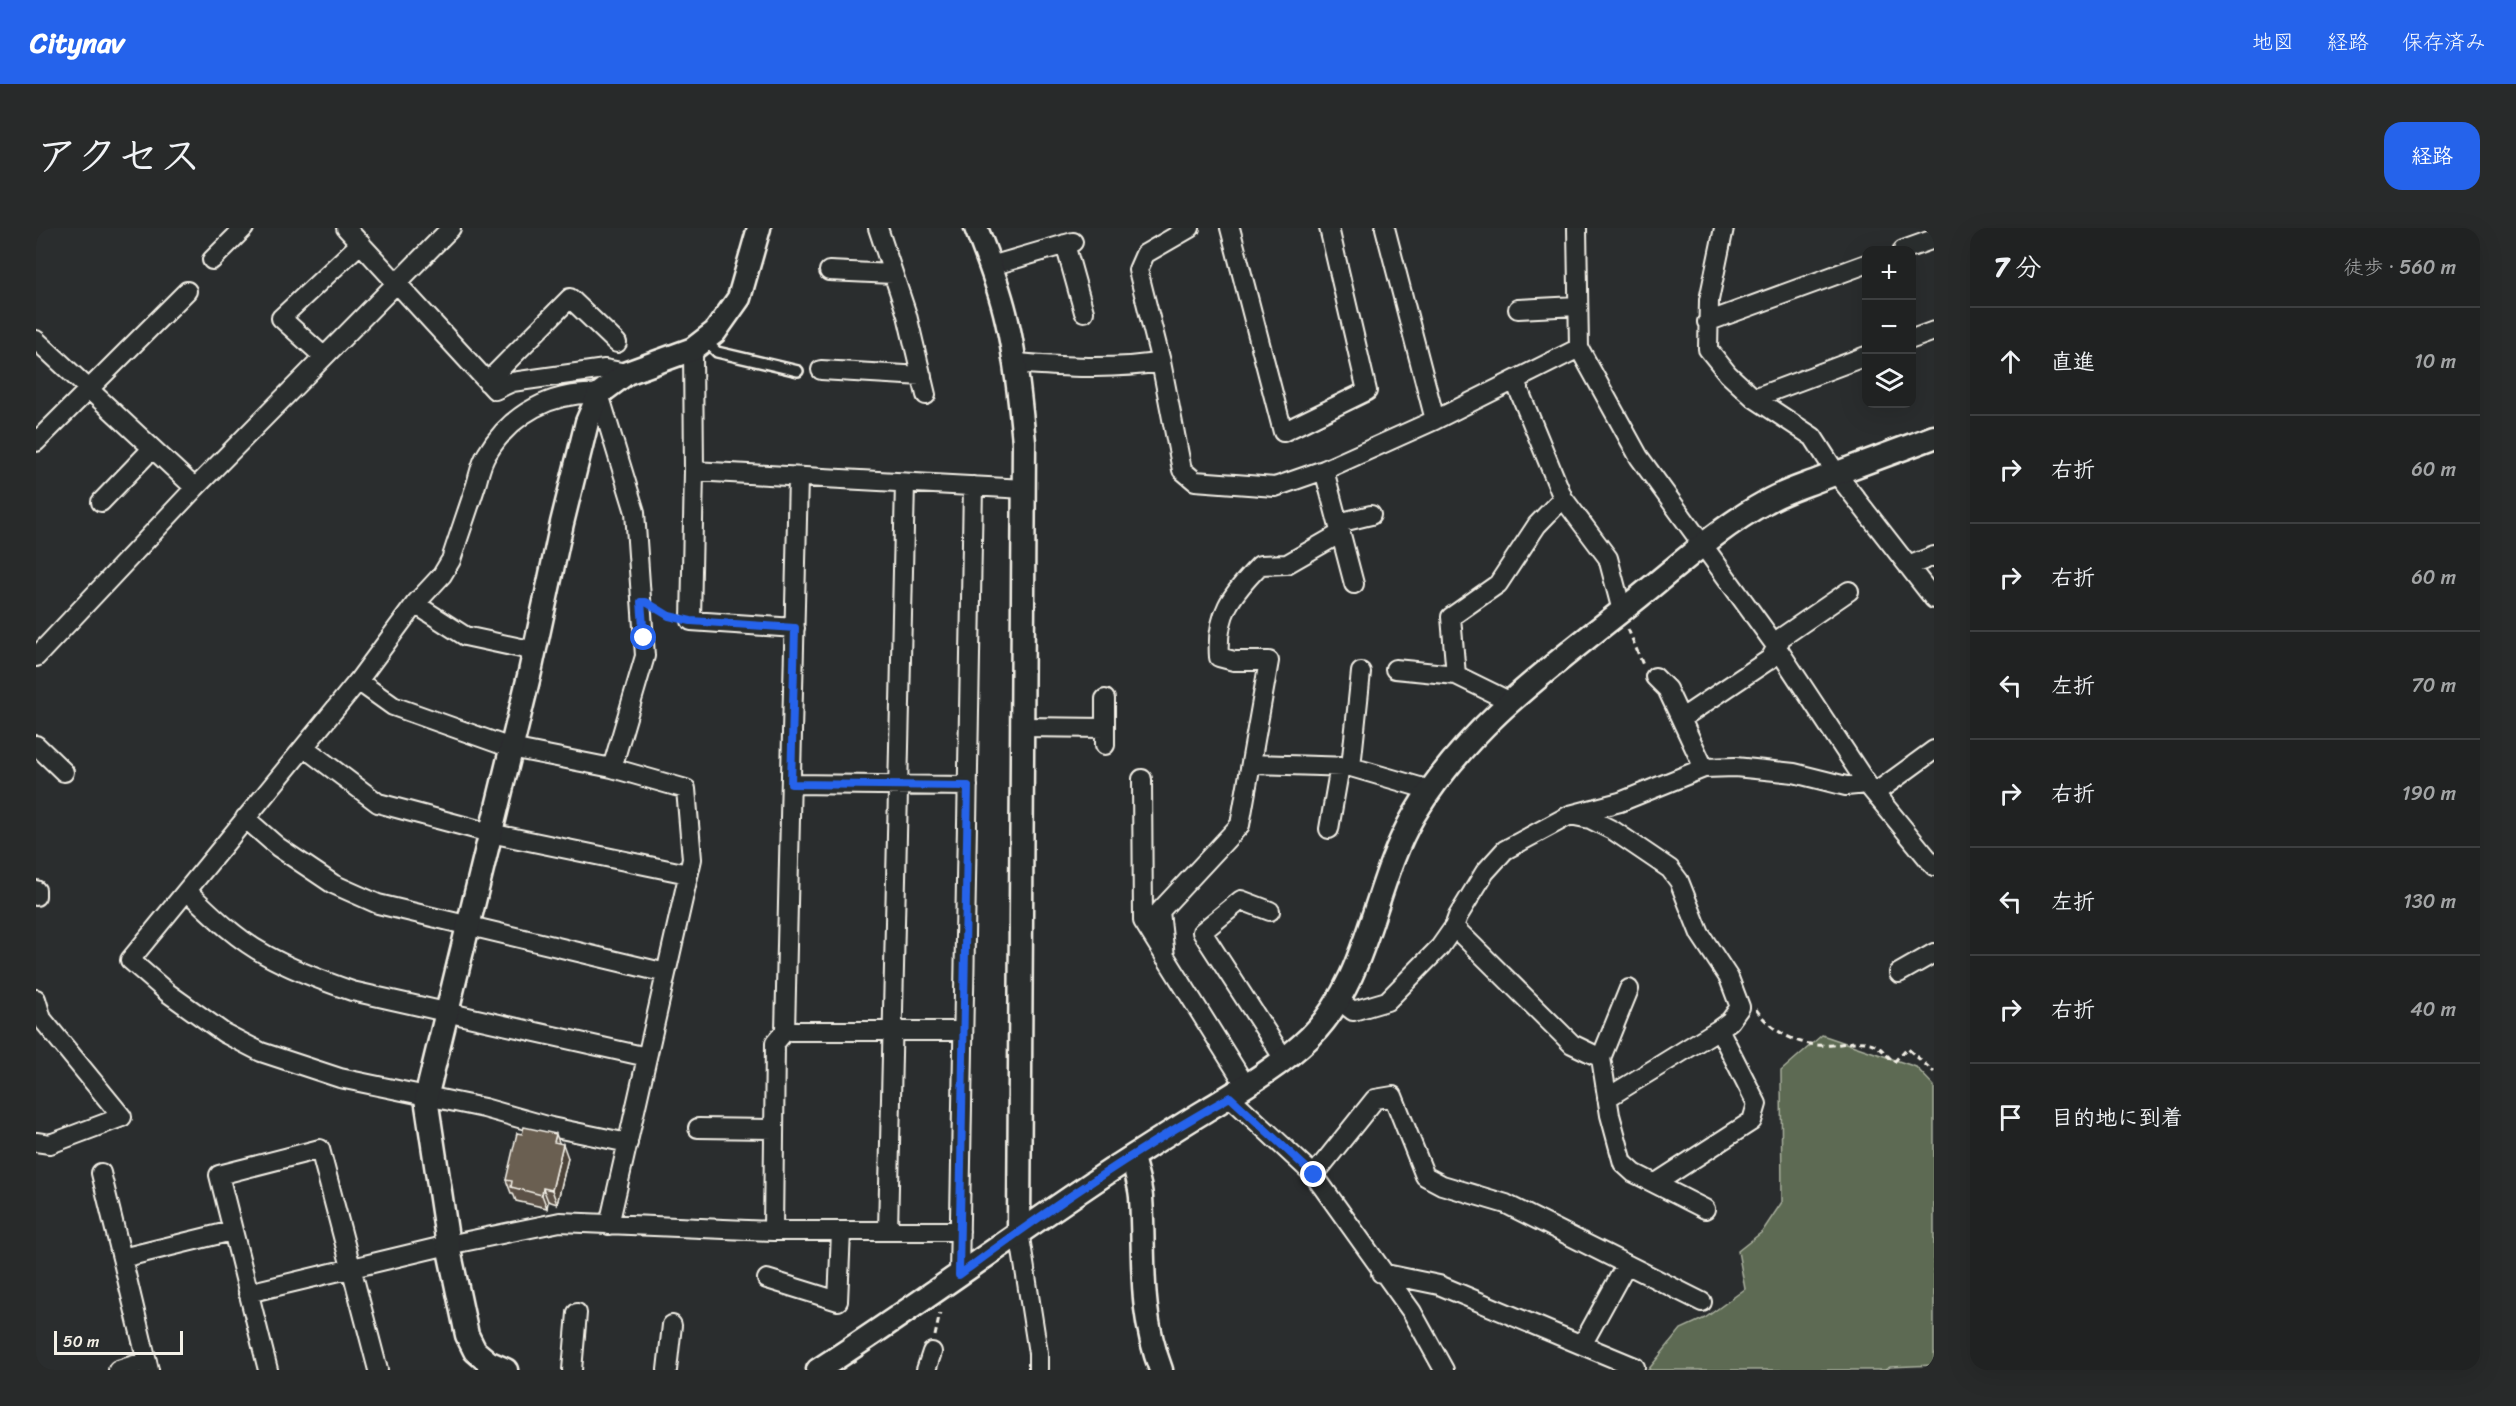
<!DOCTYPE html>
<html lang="ja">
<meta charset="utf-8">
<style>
:root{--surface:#202222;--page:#282a2a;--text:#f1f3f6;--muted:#a2a4a5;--line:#3d3f40;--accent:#2563eb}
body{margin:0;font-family:Sriracha,"Klee One",sans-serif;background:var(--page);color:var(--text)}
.controls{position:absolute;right:18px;top:18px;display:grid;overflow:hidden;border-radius:12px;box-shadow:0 6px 24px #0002}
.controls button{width:54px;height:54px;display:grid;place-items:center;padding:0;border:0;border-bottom:2px solid var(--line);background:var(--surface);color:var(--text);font:30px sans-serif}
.scale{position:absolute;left:18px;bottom:15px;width:129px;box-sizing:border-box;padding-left:6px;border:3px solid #f4f1e8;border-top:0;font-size:16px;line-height:21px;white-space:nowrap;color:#f4f1e8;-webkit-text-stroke:4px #2a2d2e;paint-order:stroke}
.stop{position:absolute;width:18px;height:18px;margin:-14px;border:4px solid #2563eb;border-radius:50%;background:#fff}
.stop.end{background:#2563eb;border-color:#fff;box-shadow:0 2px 6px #0008}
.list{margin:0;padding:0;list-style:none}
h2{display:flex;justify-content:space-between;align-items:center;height:78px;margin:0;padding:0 24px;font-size:26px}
h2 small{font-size:20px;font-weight:400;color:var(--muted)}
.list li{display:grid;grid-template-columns:39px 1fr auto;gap:18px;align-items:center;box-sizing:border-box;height:108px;padding:0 24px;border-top:2px solid var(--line)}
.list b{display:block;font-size:22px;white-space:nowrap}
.list em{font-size:20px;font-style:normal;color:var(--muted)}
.icon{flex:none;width:33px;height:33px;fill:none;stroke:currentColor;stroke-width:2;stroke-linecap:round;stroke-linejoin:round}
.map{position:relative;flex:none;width:1898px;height:1142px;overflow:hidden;border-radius:18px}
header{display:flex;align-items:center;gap:36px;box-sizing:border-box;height:84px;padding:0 30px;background:var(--accent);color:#fff}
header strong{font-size:28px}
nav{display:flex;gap:33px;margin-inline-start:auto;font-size:21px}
.intro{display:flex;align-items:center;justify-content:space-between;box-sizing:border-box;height:144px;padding:0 36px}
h1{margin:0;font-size:42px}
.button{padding:15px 27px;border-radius:18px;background:var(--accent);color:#fff;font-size:21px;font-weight:700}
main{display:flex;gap:36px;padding:0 36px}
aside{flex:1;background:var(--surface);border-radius:18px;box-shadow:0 6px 24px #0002}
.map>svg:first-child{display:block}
.green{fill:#5d6b52;stroke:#a8ae9d;stroke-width:1.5}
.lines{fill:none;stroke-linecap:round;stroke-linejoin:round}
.service-casing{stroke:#f4f1e8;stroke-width:14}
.minor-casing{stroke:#f4f1e8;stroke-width:22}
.tertiary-casing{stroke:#f4f1e8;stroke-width:27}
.path{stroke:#f4f1e8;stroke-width:3;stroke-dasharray:6 4.5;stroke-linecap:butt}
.service{stroke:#2a2d2e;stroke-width:9}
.minor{stroke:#2a2d2e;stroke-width:18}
.tertiary{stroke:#2a2d2e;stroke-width:22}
.wall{fill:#5c5146;stroke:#f4f1e8;stroke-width:1.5}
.shaded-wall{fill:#4b4239;stroke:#f4f1e8;stroke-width:1.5}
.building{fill:#6b5e51;stroke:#f4f1e8;stroke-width:1.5}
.route{stroke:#2563eb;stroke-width:8}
</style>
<header>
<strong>Citynav</strong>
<nav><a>地図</a><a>経路</a><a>保存済み</a></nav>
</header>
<div class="intro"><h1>アクセス</h1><a class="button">経路</a></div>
<main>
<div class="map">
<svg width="1898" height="1142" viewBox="0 0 1898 1142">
<rect width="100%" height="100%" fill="#2a2d2e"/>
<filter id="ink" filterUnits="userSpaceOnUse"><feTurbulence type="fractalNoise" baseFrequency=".0167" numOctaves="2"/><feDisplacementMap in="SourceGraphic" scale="12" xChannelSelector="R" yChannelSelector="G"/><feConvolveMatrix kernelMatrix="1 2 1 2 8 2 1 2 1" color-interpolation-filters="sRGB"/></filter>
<g filter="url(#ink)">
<!-- green -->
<path class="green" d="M1786 807 1880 839 1898 858V1137L1854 1139 1849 1142H1612L1645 1101 1669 1090 1709 1061 1702 1023 1726 1004 1746 974 1745 843Z"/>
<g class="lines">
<!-- service casing -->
<g class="service-casing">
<path id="service" d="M669 112 681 124 762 143"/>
</g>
<!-- minor casing -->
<g class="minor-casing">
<path id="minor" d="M310 0 459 162 476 154 569 141 591 145
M842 0 871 87 890 167
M1194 0 1247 204 1331 163 1293 0
M1349 0 1399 192
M1541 0 1543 120 1603 229 1740 418 1831 556 1898 638
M1688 0 1673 72 1672 121 1692 146 1718 170 1777 209 1800 245 1898 371
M1029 16 1048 84
M1867 22 1898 11
M176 32 208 0
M955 38 1037 14
M793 43 857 46
M1482 81 1541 78
M1671 94 1830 36
M1876 111 1898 103
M0 112 159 260
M657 121 658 243 655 393 759 400
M287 128 245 90 325 15
M1125 134 1102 42 1109 26 1154 0
M980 135C1027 139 1078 142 1125 134L1146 242 1159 253 1239 259 1288 242 1399 192 1543 120
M785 142 886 148
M1479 153 1527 270 1572 330 1586 383
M451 154 534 70 581 115
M1718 170 1830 128
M0 214 151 63
M1288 242 1318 356
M658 243 989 261
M65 274 116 221
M1302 295 1335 287
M1872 338 1898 328
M379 376 429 408 499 423
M0 429 159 260 415 0
M1359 441 1420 447
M1325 444 1315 539 1394 562
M1619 449 1631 461 1668 540
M322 453 357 478 475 520 576 540 650 561 656 631 573 997
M1475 474 1420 447 1415 389 1462 356 1501 297 1527 270
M1646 490 1734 431 1746 409 1813 363
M987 499 1069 500
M0 517 28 544
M1069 517V471
M269 520 342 575 454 605 652 646
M1215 536 1315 539
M576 540 609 428 599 284 563 166C516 164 475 185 451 226 445 235 443 247 440 257 432 282 423 307 415 332L406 347 379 376 322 453 94 732 132 765 188 805 225 824 304 850 448 880 515 899 592 915
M1106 551 1107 693 1210 858
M755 556 932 558
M1839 565 1898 522
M1534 587 1554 591 1578 603 1634 641 1643 653 1664 706 1693 750 1704 779 1694 793 1683 801 1571 870
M209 590 242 619 297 656 342 676 630 745
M1293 601 1304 538
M0 662V668
M151 663C175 686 200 711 230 727 257 742 287 753 316 763L611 829
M1234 683 1205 672 1166 704 1248 831
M1418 699 1536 816 1565 830 1574 887 1587 935 1598 945 1669 981
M1129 729 1124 683 1204 597 1233 433H1198L1183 429C1180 386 1195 367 1224 337L1251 336 1305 305
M1863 745 1898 725
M0 771 6 791 86 889 14 916 0 914
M1303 772 1317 783 1351 773 1404 719 1418 699 1422 688 1449 644 1469 622 1534 587 1584 574 1668 540 1699 539 1758 545 1810 558 1831 556
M749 803H927
M1565 830 1593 761
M1194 869 1278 947 1376 1084 1408 1142
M662 900 738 901
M65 945 86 1030
M1278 947 1339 871 1357 868 1389 948 1406 957 1470 976 1666 1074
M1620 955 1716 893 1721 876 1683 801
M737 1003 739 815 749 803 762 249
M852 1003 869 255
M983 1003 1002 1125V1142
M1345 1045 1403 1057 1546 1117 1590 1037
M923 1047 937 258
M731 1051 802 1073 805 1004
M212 1065 412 1017 524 994 737 1003H924
M1546 1117 1599 1139
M82 1142 111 1133
M113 1142 86 1030 196 1003
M232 1142 183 947 284 921 342 1142
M536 1142 541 1085
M631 1142 636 1097
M890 1142 896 1124"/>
</g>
<!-- tertiary casing -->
<g class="tertiary-casing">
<path id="tertiary" d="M940 0C952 30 964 61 971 93 980 133 984 173 988 214L983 1003
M1096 929C1099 942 1104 956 1105 969 1109 1032 1102 1081 1125 1142
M470 1142 452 1134 439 1123 431 1107 412 1017 390 870 494 444 526 295 551 194 563 166 591 145 657 121 679 104 703 70 723 0
M782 1142C883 1077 980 1005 1080 939 1110 920 1139 901 1169 883 1205 861 1243 839 1274 809 1334 749 1336 658 1378 587 1433 495 1521 435 1603 369 1644 336 1684 299 1730 274 1747 264 1767 258 1785 251 1823 237 1860 223 1898 209"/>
</g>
<!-- path -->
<path class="path" d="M623 382 638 389
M1592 401 1607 437
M1720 781C1736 805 1766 820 1796 817 1809 816 1824 811 1837 816 1846 820 1851 828 1858 834L1871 820 1898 844
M899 1108 904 1085"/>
<!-- service -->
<use href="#service" class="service"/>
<!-- minor -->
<use href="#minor" class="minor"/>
<!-- tertiary -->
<use href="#tertiary" class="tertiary"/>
</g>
<!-- wall -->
<path class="wall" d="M524 916 532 930 521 976 512 973 511 980 480 973 477 965H475L470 952Z"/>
<!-- shaded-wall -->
<path class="shaded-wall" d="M520 906 525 920 518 914Z
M527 916 532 930 521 976 516 962Z
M507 960 512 973 511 980 506 967Z"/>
<!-- building -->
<path class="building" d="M488 899 520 906 518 914 527 916 516 962 507 960 506 967 475 959 476 953 470 952 481 905 486 906Z"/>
</g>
<g class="lines" filter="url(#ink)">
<!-- route -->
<path class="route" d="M608 410 605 374H610L633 388 655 393 759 400 755 556 932 558 923 1047C1010 983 1100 921 1194 869L1278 947"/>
</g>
</svg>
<div class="controls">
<button>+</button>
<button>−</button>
<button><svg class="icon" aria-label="layers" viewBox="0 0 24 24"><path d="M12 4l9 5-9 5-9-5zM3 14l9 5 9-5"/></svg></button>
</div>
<div class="scale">50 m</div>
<div class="stop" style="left:608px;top:410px"></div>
<div class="stop end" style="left:1278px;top:947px"></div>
</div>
<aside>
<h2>7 分<small>徒歩 · 560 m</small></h2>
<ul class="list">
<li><svg class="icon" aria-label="ahead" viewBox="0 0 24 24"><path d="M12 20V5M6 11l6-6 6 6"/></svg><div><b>直進</b></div><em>10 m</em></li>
<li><svg class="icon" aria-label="right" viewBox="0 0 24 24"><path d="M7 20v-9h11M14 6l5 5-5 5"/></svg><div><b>右折</b></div><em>60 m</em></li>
<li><svg class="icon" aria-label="right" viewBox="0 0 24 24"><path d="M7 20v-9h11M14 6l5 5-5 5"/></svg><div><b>右折</b></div><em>60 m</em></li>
<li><svg class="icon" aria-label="left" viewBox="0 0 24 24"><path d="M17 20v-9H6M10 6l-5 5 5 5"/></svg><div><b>左折</b></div><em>70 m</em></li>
<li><svg class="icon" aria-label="right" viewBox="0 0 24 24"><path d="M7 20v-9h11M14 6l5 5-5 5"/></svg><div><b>右折</b></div><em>190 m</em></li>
<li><svg class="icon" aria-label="left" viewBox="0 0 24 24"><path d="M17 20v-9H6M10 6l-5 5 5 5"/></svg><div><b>左折</b></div><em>130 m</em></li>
<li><svg class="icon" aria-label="right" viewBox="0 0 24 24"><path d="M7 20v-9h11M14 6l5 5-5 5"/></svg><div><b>右折</b></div><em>40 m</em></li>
<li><svg class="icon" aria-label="arrive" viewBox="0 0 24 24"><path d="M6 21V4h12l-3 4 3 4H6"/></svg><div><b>目的地に到着</b></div></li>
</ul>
</aside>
</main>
